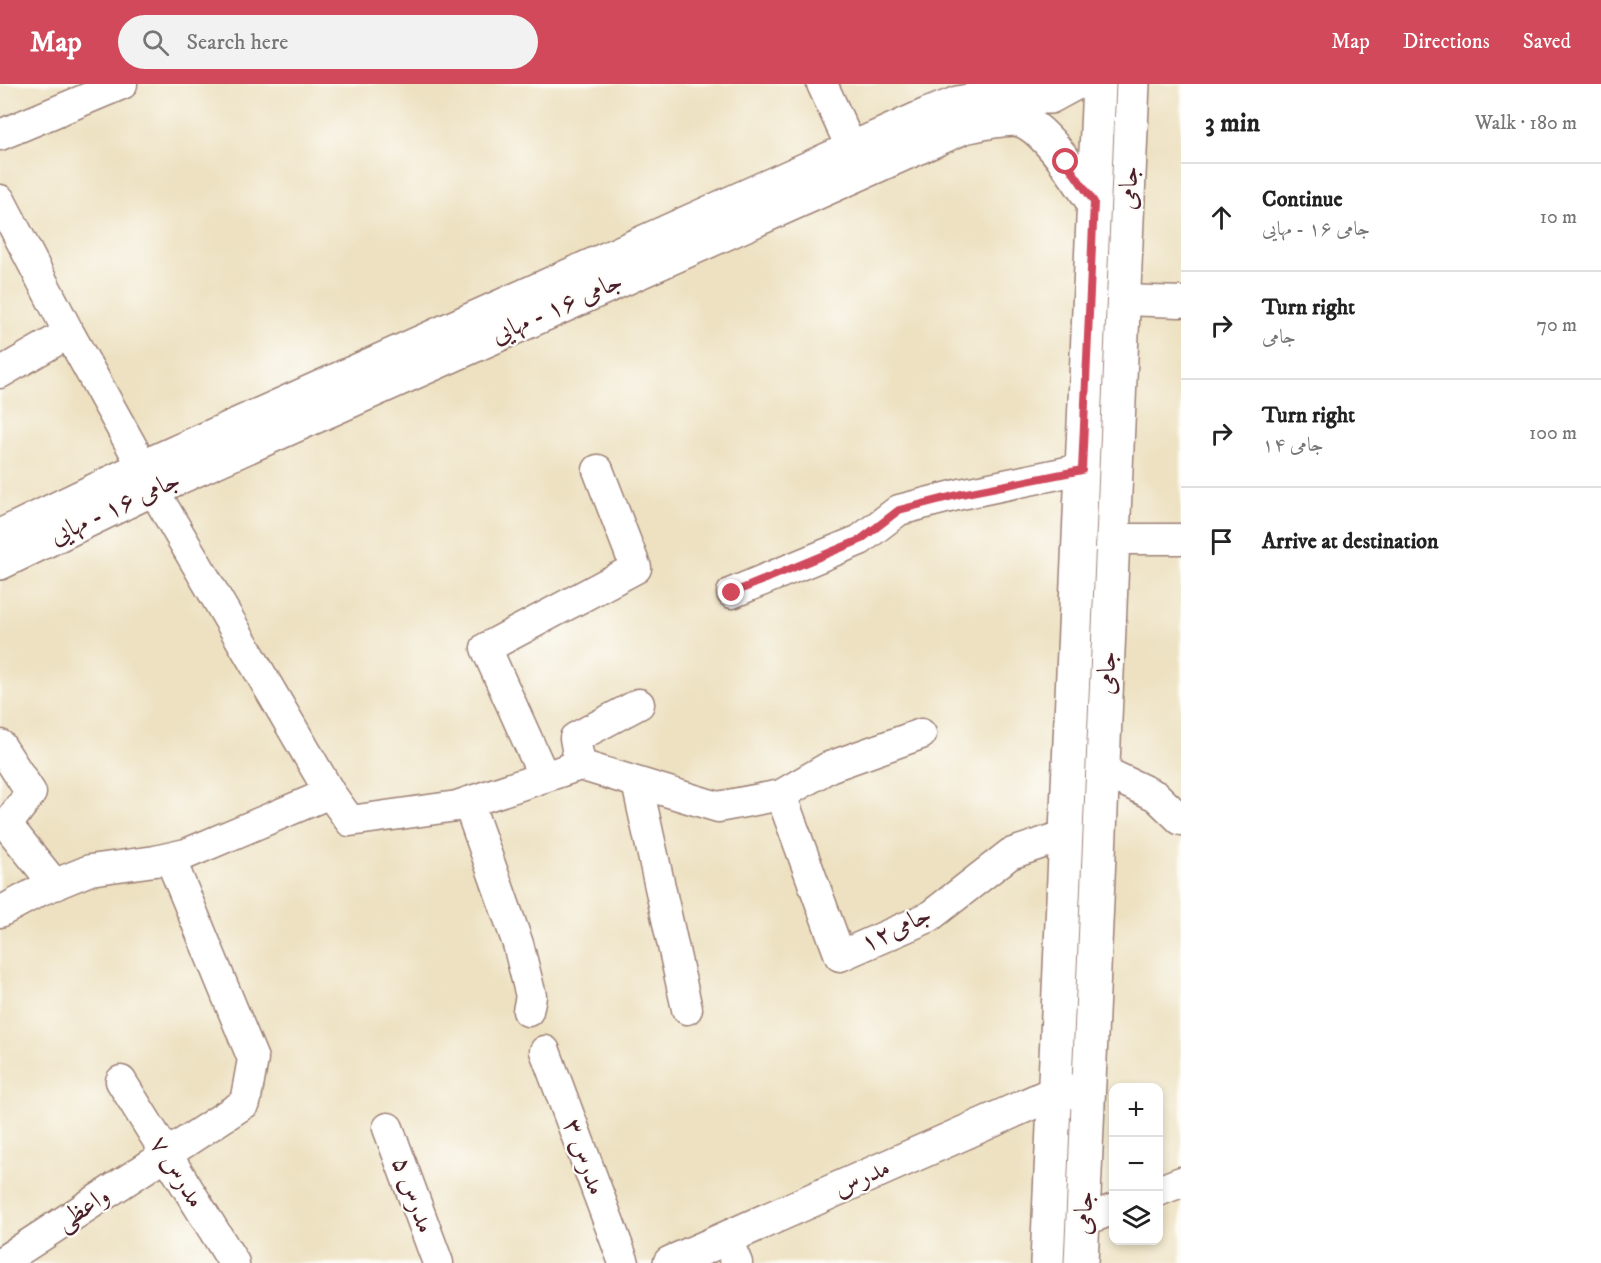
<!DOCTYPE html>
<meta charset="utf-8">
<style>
:root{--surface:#fff;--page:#f2f2f2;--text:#222;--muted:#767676;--line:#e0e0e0;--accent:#d1495b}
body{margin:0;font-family:"IM FELL DW Pica",Amiri,serif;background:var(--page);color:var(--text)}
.controls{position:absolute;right:18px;bottom:18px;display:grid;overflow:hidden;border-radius:12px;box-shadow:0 3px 9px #0003}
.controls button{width:54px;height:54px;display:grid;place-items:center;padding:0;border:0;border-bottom:2px solid var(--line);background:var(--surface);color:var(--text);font:30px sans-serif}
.stop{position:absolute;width:18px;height:18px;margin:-14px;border:4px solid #d1495b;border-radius:50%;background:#fff}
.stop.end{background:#d1495b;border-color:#fff;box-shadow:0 2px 6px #0008}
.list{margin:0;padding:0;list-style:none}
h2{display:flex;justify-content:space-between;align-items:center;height:78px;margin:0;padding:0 24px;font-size:26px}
h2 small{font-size:20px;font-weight:400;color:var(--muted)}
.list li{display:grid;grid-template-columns:39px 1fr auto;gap:18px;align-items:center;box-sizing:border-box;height:108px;padding:0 24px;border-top:2px solid var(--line)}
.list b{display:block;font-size:22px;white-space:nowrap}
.list p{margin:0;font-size:20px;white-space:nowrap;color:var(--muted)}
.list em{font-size:20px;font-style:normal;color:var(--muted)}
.icon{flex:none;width:33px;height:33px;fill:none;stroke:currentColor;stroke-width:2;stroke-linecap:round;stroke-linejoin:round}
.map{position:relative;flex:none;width:1181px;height:1179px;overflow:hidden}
header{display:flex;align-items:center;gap:36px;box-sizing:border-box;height:84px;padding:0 30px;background:var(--accent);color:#fff}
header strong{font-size:28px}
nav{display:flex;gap:33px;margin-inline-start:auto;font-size:21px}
.search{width:420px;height:54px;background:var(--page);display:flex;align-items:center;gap:15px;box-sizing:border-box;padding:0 21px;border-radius:33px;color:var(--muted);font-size:22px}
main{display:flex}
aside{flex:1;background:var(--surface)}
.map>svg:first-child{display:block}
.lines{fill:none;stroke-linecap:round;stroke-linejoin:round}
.street-casing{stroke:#9c8076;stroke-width:33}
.secondary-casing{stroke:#9c8076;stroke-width:36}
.street{stroke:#fff;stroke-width:30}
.secondary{stroke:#fff;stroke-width:33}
.route{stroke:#d1495b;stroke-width:8}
.labels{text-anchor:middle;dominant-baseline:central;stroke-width:4.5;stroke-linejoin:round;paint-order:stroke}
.street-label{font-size:26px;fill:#4a1f2b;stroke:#fdfcf7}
</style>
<header>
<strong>Map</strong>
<div class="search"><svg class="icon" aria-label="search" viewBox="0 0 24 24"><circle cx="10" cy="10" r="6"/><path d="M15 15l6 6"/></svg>Search here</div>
<nav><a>Map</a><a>Directions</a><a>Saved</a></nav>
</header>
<main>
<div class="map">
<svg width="1181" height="1179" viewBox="0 0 1181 1179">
<rect width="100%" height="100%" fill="#fdfcf7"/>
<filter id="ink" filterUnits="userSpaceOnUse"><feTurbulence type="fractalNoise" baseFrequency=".0167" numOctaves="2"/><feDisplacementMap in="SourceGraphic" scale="12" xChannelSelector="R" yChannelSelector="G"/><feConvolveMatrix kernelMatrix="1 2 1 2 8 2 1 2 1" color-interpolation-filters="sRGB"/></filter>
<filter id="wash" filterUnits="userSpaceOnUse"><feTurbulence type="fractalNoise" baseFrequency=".008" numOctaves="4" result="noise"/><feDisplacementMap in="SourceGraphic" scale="24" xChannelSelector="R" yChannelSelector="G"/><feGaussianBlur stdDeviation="1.35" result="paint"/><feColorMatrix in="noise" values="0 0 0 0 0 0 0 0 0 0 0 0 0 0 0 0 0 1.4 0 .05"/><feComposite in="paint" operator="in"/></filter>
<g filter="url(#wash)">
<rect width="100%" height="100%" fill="#ede1c1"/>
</g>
<g filter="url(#ink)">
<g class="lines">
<!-- street casing -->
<g class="street-casing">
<path id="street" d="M822 0 862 87
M0 51 122 0
M0 116 69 249 143 383
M1124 216 1181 218
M0 289 69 249
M153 405 330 709 350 737 457 722 580 681 718 723 781 711 829 683 921 650
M1113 455H1181
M732 509 860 456 899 426 961 410 1082 385
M0 661 31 709 9 738 11 746 55 801
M580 681 575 654 639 620
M1103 687 1156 712 1181 736
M544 693 486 564 636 484 598 386
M637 699 687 925
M781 711 840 872 929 833 1010 770 1066 751
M468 718 518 860 531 912 528 927
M0 828 41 806 90 786 155 777 186 770 330 709
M545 967 624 1179
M121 997 234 1179
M388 1044 438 1179
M1158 1107 1181 1098
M1083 1137 1114 1125
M726 1154 737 1179
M0 1179 245 1019 253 975 170 774"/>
</g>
<!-- secondary casing -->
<g class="secondary-casing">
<path id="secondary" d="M0 452 143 383 929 30 958 19 989 13H1050L1074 0
M0 479 153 405 964 43C978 40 1007 33 1020 36 1046 44 1078 96 1093 118
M670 1179 1054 1009 1073 1007
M1047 1179 1099 0
M1081 1179 1133 0"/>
</g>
<!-- street -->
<use href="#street" class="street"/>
<!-- secondary -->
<use href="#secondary" class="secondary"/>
</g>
</g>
<g class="lines" filter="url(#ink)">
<!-- route -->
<path class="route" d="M732 509 860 456 899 426 961 410 1082 386 1094 118 1066 78"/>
</g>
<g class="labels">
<!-- street labels -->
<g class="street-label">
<text transform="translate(1129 104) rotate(-87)">جامی</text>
<text transform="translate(557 224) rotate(-24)">جامی ۱۶ - مهایی</text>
<text transform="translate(115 424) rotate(-25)">جامی ۱۶ - مهایی</text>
<text transform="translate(1107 589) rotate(-88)">جامی</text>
<text transform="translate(896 845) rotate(-26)">جامی۱۲</text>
<text transform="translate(584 1073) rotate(70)">مدرس ۳</text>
<text transform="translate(177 1088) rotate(58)">مدرس ۷</text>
<text transform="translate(862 1094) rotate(-24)">مدرس</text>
<text transform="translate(413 1111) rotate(70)">مدرس ۵</text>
<text transform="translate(83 1125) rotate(-33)">واعظی</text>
<text transform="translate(1084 1129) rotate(-87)">جامی</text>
</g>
</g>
</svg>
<div class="controls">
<button>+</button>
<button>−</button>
<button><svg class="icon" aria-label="layers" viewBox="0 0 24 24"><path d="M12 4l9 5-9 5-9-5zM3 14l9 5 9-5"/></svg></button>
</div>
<div class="stop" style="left:1066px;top:78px"></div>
<div class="stop end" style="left:732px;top:509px"></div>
</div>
<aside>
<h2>3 min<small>Walk · 180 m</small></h2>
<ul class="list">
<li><svg class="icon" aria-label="ahead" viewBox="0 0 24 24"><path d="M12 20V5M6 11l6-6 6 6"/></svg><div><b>Continue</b><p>جامی ۱۶ - مهایی</p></div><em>10 m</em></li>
<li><svg class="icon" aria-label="right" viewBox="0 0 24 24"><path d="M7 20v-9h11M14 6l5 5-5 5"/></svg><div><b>Turn right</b><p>جامی</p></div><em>70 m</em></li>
<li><svg class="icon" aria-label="right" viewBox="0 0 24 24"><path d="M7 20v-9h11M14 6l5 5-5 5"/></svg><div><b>Turn right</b><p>جامی ۱۴</p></div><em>100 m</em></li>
<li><svg class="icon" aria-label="arrive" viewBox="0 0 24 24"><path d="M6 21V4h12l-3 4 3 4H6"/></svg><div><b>Arrive at destination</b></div></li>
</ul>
</aside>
</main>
